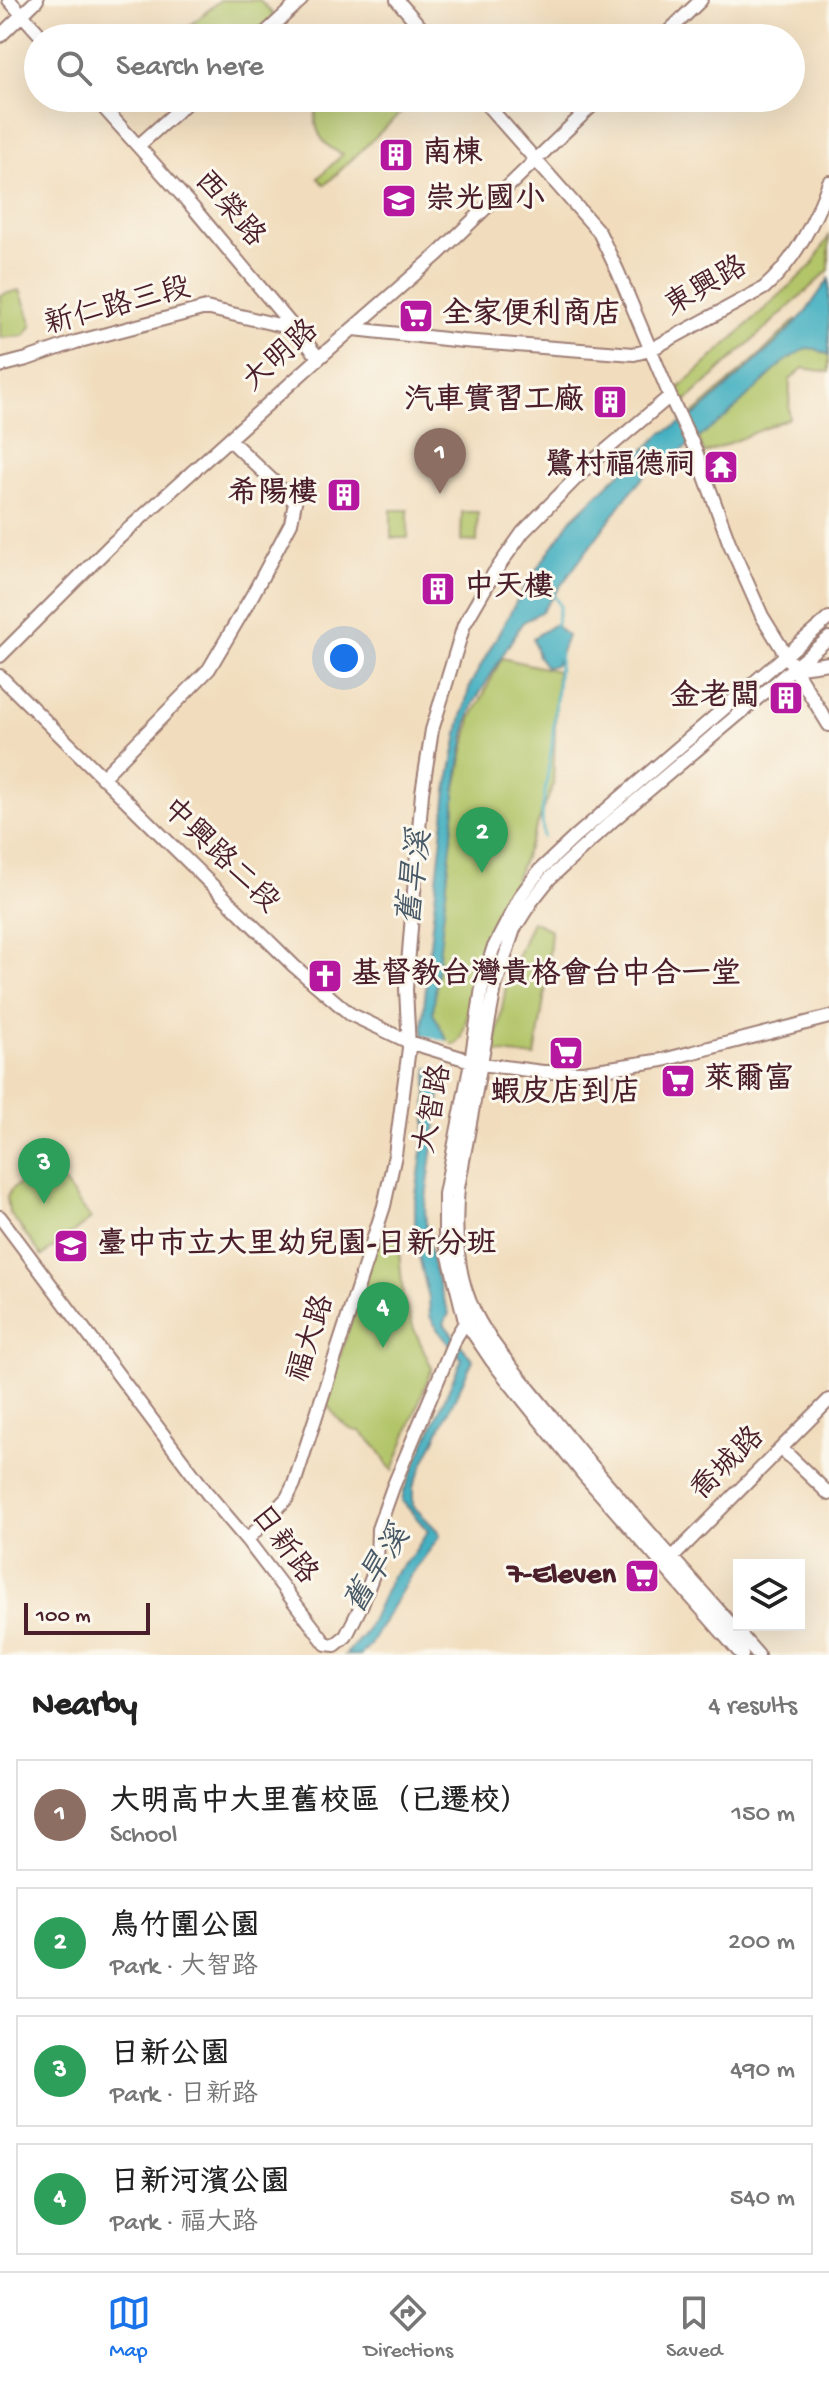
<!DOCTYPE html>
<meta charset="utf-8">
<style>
:root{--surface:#fff;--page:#f2f2f2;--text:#222;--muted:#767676;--line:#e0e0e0;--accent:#1a73e8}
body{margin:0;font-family:"Gochi Hand","LXGW WenKai TC",sans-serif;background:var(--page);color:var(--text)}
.controls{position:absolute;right:24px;bottom:24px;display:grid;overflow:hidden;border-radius:0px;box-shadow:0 8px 32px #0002}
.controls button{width:72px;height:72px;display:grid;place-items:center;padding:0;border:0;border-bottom:2px solid var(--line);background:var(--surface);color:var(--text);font:40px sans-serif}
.scale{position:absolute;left:24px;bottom:20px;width:126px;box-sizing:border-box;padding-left:8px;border:4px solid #4a1f2b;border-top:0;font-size:22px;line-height:28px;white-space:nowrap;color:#4a1f2b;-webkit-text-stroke:6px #fbf7ec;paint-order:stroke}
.you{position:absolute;left:344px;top:658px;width:28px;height:28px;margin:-20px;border:6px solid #fff;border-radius:50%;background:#1a73e8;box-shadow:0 0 0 12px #1a73e833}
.badge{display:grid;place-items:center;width:52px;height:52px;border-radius:50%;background:var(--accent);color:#fff;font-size:26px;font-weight:700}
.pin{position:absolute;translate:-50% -66px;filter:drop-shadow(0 2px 4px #0008)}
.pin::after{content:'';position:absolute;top:42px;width:28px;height:24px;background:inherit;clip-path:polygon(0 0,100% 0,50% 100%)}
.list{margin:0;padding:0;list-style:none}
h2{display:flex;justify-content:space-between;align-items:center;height:104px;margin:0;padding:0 32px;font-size:34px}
h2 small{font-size:26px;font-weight:400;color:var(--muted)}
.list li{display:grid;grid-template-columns:52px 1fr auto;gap:24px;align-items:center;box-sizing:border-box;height:112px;margin:0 16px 16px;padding:0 16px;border:2px solid var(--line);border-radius:0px}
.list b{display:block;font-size:30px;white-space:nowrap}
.list p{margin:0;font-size:26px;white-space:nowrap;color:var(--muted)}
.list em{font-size:26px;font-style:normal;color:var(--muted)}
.icon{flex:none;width:44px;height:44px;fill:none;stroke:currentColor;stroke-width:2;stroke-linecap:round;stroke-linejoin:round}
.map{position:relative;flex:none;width:829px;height:1655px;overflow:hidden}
.search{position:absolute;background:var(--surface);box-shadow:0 8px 32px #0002;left:24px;right:24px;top:24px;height:88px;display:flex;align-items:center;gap:20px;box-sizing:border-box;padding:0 28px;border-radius:44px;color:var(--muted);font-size:30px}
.sheet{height:616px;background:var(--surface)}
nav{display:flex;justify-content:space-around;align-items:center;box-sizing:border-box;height:112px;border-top:2px solid var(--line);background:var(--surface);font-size:22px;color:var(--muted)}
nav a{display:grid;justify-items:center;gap:4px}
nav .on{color:var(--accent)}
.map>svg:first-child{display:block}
.green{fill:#b2c569;stroke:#7e724a;stroke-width:2}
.water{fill:#44b0c1;stroke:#476876;stroke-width:2}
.pier{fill:#f1ddbd}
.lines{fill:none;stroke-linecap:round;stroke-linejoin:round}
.stream{stroke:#44b0c1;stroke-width:3}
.minor-casing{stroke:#9e7e74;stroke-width:16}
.minor{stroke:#fff;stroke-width:12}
.labels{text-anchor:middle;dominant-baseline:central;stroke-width:6;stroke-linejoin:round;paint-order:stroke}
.poi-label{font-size:30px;font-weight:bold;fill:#4a1f2b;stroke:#fbf7ec;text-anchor:start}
.street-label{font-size:30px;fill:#4a1f2b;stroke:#fbf7ec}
.water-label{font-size:32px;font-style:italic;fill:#485967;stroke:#fbf7ec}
</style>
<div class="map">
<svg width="829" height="1655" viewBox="0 0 829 1655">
<rect width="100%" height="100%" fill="#fbf7ec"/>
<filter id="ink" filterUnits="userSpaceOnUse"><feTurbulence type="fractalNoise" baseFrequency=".0125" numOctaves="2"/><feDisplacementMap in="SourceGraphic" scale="16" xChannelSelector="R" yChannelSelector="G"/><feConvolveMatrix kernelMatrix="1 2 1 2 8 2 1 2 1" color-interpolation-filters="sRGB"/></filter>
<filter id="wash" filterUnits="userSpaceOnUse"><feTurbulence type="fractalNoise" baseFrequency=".006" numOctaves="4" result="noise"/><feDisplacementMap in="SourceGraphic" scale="32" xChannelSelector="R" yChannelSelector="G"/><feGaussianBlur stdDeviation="1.8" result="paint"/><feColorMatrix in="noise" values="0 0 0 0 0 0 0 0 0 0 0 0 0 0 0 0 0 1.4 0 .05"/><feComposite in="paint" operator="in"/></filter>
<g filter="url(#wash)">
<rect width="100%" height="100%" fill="#f1ddbd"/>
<!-- green -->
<path class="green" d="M220 0H260L274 16 247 38H189L184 31Z
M323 98H416L325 185 318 178 343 154C319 146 307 119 323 98Z
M829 236V270L685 402 676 391 812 265Z
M20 290 32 325 24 336 0 338V295Z
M795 320 825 327 829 336V372L803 368 790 380 789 418 704 454 692 415 765 350Z
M391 510H408V538H391Z
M462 512H478L477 542 461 541Z
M502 658 557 671 553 786 485 954 461 1039 456 1044H448L434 1029 432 999 455 792 471 719Z
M532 921 551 930 547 979 535 1057 494 1052 507 981Z
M49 1163 91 1219 42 1256 9 1212 7 1197 13 1188Z
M382 1225 398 1239 403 1295 414 1329 432 1368 393 1470C385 1464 385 1460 380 1452 375 1444 366 1438 360 1431 344 1431 336 1414 325 1403Z"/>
<!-- water -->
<path class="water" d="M829 279V355L816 349 806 348 784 362 726 417 680 452 654 465 628 495 542 611 522 623 474 703 467 724 455 792V808L433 1013 447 1040 425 1207C426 1245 436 1278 449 1313L444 1324 473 1360 413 1486V1506L437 1530 440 1536 409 1578 370 1645 360 1655H345L366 1632 392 1576 411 1557 428 1531 402 1501 404 1491 462 1359 437 1329 430 1316 429 1299 415 1239V1202L426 1125 428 1063 422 1028 431 934 447 791 460 724 470 685 525 586 572 519 661 434 698 413 776 343 805 313Z
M555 624 567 636 556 665 546 667 538 656 533 638Z"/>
<!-- pier -->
<path class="pier" d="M425 1036 451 1042 444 1071 424 1066 422 1049Z"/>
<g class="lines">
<!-- stream -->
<path class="stream" d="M553 594 560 606 555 628
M543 837 542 812 552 745 560 654"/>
</g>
</g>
<g filter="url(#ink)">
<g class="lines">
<!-- minor casing -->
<g class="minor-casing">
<path id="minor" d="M9 0 43 38
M397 0 430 38
M0 36 37 0
M260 38 301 0
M662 38 701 0
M95 98 196 211 319 358
M481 98 599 232 618 272 670 396 695 449 729 542 762 616 829 725
M138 146 192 98
M354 329 463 341 634 354 650 350 764 288C794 262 816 220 829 182
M0 366 27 359 76 342 206 308 296 329
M0 656 112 544 319 358 438 254 600 98
M793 668 829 663
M0 676 294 966 350 1014 409 1042 481 1064 543 1072H583L663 1060 829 1017
M102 778 209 669 253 594 291 523 295 502 230 440
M0 1217 207 1493 247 1540 326 1644 335 1645 346 1636 362 1604 377 1564 378 1529 393 1487 456 1337 468 1318
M782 1449 829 1494
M247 1540 287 1498 294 1484 384 1206 395 1155 409 1048 406 989 422 793 432 730 464 625 494 573 523 532 592 462 670 396
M668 1562 829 1400
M742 1655 584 1475 492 1361 465 1321 445 1240V1194L471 1062 483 981 493 949 521 895 540 870 576 836 829 618
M758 1655C687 1574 614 1495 547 1411 524 1382 491 1346 475 1313 456 1277 454 1228 458 1188L495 987 514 929 531 902 550 878 611 822 829 638"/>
</g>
<!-- minor -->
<use href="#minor" class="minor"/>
</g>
</g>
<!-- icons -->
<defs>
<g id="building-square" transform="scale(1.8)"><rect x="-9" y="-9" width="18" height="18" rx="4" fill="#b5179e" stroke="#fbf7ec"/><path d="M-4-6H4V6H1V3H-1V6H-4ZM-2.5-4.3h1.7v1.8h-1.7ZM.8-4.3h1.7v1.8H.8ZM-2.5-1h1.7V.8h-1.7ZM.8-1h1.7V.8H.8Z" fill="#fff"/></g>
<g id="school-square" transform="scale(1.8)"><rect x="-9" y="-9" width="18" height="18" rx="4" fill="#b5179e" stroke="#fbf7ec"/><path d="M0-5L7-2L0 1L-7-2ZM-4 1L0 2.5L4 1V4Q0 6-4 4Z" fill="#fff"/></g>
<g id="supermarket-square" transform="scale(1.8)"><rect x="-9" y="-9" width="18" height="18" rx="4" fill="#b5179e" stroke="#fbf7ec"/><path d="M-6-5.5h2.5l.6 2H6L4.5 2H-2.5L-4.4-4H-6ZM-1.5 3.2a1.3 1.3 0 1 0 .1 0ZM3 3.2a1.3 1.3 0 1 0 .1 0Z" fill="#fff"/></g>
<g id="temple-square" transform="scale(1.8)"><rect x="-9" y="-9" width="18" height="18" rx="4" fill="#b5179e" stroke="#fbf7ec"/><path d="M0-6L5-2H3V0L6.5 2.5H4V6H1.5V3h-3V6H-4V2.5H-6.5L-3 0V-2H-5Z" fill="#fff"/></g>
<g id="church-square" transform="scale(1.8)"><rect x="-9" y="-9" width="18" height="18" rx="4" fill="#b5179e" stroke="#fbf7ec"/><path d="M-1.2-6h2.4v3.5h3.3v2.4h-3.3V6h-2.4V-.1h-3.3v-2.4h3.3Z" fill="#fff"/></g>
</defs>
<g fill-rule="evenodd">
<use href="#building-square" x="396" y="155"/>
<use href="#school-square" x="399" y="201"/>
<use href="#supermarket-square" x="416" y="316"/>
<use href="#building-square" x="610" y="402"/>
<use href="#temple-square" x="721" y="467"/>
<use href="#building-square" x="344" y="495"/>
<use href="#building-square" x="438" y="589"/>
<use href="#building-square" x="786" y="698"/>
<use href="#church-square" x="325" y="976"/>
<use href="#supermarket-square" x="566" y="1053"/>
<use href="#supermarket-square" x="678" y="1081"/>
<use href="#school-square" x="71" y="1246"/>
<use href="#supermarket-square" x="642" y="1576"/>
</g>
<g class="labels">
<!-- poi labels -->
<g class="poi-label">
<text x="422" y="155">南棟</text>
<text x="425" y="201">崇光國小</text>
<text x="442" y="316">全家便利商店</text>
<text x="584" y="402" text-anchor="end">汽車實習工廠</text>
<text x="695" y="467" text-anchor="end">鷺村福德祠</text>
<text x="318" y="495" text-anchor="end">希陽樓</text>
<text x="464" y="589">中天樓</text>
<text x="760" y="698" text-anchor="end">金老闆</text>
<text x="351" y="976">基督教台灣貴格會台中合一堂</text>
<text x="704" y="1081">萊爾富</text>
<text x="566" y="1094" text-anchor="middle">蝦皮店到店</text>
<text x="97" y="1246">臺中市立大里幼兒園-日新分班</text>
<text x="616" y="1576" text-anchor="end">7-Eleven</text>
</g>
<!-- street labels -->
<g class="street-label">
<text transform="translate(228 210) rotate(49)">西榮路</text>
<text transform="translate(707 288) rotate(-30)">東興路</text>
<text transform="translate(118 308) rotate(-15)">新仁路三段</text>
<text transform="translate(282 357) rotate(-42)">大明路</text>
<text transform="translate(219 857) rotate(44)">中興路二段</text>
<text transform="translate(435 1109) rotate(-79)">大智路</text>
<text transform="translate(313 1339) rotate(-72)">福大路</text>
<text transform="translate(729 1465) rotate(-45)">喬城路</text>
<text transform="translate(282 1546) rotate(53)">日新路</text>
</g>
<!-- water labels -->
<g class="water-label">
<text transform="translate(417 878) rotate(-83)">舊旱溪</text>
<text transform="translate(379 1571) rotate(-58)">舊旱溪</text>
</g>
</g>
</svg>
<div class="controls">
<button><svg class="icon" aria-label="layers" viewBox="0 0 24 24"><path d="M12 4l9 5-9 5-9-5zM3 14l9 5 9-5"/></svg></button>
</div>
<div class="scale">100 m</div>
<div class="you"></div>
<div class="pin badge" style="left:440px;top:494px;background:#8d6e63">1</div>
<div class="pin badge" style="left:482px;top:873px;background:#2e9e5b">2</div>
<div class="pin badge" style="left:44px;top:1204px;background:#2e9e5b">3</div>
<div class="pin badge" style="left:383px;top:1348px;background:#2e9e5b">4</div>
<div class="search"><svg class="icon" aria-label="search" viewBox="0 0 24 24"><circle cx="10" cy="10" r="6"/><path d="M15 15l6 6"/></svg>Search here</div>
</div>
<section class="sheet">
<h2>Nearby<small>4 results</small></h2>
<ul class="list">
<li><span class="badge" style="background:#8d6e63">1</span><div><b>大明高中大里舊校區（已遷校）</b><p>School</p></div><em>150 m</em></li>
<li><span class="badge" style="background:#2e9e5b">2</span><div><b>鳥竹圍公園</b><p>Park · 大智路</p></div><em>200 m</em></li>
<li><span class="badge" style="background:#2e9e5b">3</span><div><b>日新公園</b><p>Park · 日新路</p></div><em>490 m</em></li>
<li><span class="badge" style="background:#2e9e5b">4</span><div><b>日新河濱公園</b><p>Park · 福大路</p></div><em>540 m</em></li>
</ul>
</section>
<nav>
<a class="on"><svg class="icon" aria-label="map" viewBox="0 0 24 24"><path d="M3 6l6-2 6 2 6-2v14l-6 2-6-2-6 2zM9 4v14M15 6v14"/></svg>Map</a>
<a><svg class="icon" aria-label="directions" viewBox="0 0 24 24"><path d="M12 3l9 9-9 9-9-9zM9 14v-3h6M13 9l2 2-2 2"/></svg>Directions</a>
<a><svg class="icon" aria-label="saved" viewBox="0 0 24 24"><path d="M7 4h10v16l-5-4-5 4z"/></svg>Saved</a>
</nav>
